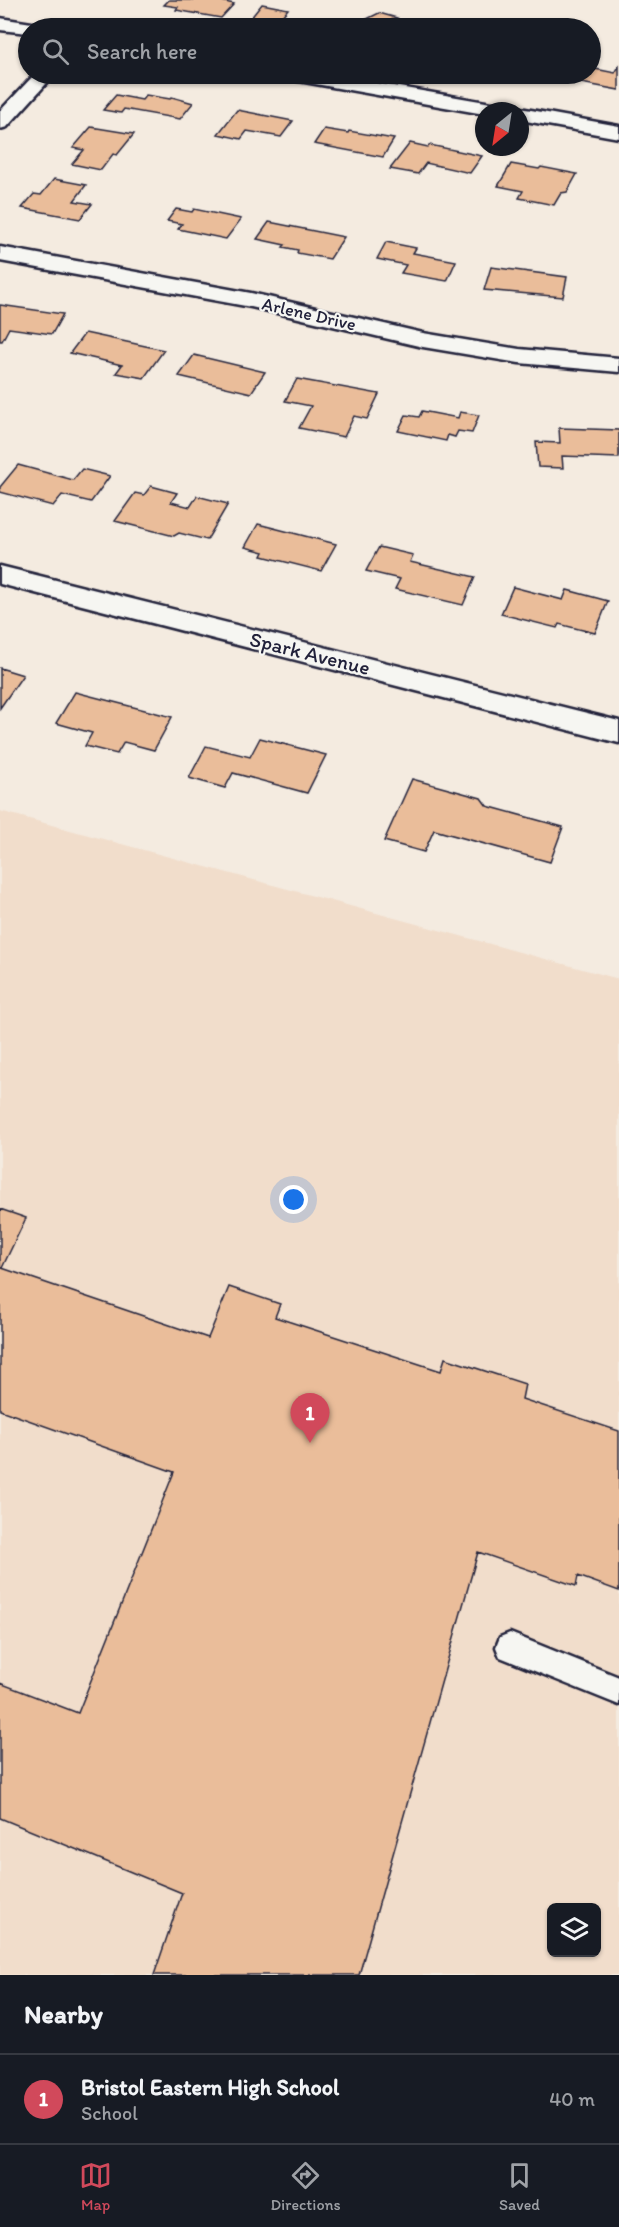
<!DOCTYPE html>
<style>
:root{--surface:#171b24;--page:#20242c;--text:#f1f3f6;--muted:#9ea1a6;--line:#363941;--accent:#d1495b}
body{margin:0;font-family:Itim,sans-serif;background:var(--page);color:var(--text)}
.controls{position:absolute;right:18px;bottom:18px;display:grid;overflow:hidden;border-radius:9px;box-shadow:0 2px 4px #0004}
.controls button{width:54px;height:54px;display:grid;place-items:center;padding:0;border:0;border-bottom:2px solid var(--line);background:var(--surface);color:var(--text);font:30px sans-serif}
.compass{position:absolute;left:475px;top:102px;width:54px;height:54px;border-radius:50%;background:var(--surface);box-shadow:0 2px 4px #0004;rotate:210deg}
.you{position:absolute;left:294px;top:1200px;width:21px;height:21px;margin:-15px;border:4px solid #fff;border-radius:50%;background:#1a73e8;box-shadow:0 0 0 9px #1a73e833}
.badge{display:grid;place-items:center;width:39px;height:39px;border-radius:50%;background:var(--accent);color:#fff;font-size:20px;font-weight:700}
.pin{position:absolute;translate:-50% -50px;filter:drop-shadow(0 2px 3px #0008)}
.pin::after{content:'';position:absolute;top:32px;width:21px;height:18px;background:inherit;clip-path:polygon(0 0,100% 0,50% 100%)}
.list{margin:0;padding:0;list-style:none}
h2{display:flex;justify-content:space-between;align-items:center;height:78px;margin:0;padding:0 24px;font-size:26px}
h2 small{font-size:20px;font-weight:400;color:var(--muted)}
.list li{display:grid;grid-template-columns:39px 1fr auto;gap:18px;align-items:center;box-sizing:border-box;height:90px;padding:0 24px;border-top:2px solid var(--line)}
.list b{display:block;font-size:22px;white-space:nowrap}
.list p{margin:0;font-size:20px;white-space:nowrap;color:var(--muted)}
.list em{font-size:20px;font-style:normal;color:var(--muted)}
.icon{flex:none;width:33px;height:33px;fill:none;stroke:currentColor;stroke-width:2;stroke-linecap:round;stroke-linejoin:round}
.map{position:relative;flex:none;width:619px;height:1975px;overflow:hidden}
.search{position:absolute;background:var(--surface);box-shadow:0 2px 4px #0004;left:18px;right:18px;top:18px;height:66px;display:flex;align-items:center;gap:15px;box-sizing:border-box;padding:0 21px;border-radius:33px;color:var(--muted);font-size:22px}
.sheet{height:168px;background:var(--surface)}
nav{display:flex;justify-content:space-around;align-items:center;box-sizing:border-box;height:84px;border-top:2px solid var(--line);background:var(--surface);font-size:16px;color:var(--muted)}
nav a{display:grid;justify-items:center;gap:3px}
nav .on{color:var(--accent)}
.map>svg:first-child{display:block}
.built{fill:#f1ddcb;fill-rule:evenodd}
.building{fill:#eabd9a;stroke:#22223b;stroke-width:1.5}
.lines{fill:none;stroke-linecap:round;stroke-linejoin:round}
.service-casing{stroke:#22223b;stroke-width:5}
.minor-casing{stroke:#22223b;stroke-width:5}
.service{fill:#f6f6f2;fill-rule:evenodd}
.minor{fill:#f6f6f2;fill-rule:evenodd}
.labels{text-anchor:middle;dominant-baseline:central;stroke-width:4.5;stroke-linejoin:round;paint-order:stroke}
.far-street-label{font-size:18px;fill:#22223b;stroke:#f6f6f2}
.street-label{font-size:21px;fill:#22223b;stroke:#f6f6f2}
</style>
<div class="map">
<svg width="619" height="1975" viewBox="0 0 619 1975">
<rect width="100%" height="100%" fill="#f4ebe0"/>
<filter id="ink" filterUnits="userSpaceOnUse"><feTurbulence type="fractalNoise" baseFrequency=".0167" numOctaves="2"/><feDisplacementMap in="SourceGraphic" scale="12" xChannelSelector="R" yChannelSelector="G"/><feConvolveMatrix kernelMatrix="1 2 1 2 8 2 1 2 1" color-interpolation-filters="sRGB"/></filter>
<g filter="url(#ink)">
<!-- built -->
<path class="built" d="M0 811 619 979V1975H0ZM552 1908H596V1952H552Z"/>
<!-- building -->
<path class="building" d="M169 0H217L234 4 221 18 176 10 178 7 164 5Z
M262 4 288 9 282 16 310 21 304 28H268L272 23 250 19Z
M379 13 397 18 380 28H329L336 20 369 25 372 21 367 19Z
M619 66V90L581 83 587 74H590V68L615 73Z
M116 95 142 100 146 95 170 99 172 97 193 103 180 119 124 109 121 113 103 110Z
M237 110 293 121 281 137 247 131 241 139 218 134Z
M91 127 134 134 117 155 113 154 101 170 72 164 84 150 73 148Z
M324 129 348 133 349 131 394 139 383 157 314 144Z
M410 143 428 147 430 145 482 156 470 173 426 163 418 174 390 169Z
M511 164 539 169 541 167 577 174 567 192 561 193 554 205 519 198 523 191 498 186Z
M54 179 86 185 74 201 92 204 80 219 22 208 34 194 41 195Z
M176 209 192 212 194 209 241 219 226 239 178 229 182 224 167 221Z
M269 222 344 237 330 259 297 253 298 250 283 247 285 245 257 239Z
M386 242 416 248 413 253 456 261 447 281 401 273 406 265 377 259Z
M491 267 567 277 563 297 484 290Z
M0 305 63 314 52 334 9 328 2 341H0Z
M85 333 164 350 144 378 116 373 122 365 70 353Z
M194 355 265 372 251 393 179 376Z
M297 379 379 394 367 419 354 416 344 437 299 428 311 406 285 401Z
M422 411 458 418 460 412 479 415 472 433 458 431 455 437 448 435 446 441 398 431 406 415 419 417Z
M559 428 619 430V458L562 456 563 468 538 467 536 442 560 443Z
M18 465 73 480 82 469 110 476 91 502 62 495 53 506 0 492V487Z
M151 486 177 493 171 502 190 507 197 496 228 504 207 540 179 533 174 536 115 521 135 493 144 495Z
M258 524 336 544 321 571 262 556 264 552 245 547Z
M379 547 413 555 410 562 475 577 463 605 395 589 400 579 366 571Z
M513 587 563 600 567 590 608 601 595 633 559 624 557 628 501 614Z
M0 668 23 675 0 708Z
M75 692 172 717 154 750 124 742 117 754 85 746 92 733 56 723Z
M260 738 326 755 307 793 233 773 225 788 189 778 206 746 250 757Z
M412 779 481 798 487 806 563 827 550 862 434 830 424 852 384 841Z
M0 1209 26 1218 2 1268 208 1338 229 1287 280 1304 275 1317 441 1371 445 1358 525 1384 522 1399 619 1431V1591L578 1576 576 1586 478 1552 359 1975H154L182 1893 0 1818V1683L78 1713 174 1472 0 1410Z"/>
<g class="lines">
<!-- service casing -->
<g class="service-casing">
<path id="service" d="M510 1633 619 1677V1705L500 1657 496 1647 500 1637Z"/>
</g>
<!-- minor casing -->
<g class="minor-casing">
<path id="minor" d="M0 18 38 24 40 28H28V33L0 30Z
M35 74H55L7 127 0 129V111Z
M283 74H324L503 105 510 107 513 110 520 108 619 126V138L520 120V111H484V114L293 80 286 78Z
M0 247 251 293 423 333 519 349 619 358V372L519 363 423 347 251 307 0 261Z
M0 566 619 721V743L0 584Z"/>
</g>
<!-- service -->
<use href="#service" class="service"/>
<!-- minor -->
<use href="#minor" class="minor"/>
</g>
</g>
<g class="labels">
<!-- far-street labels -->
<g class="far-street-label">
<text transform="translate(309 314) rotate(13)">Arlene Drive</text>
</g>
<!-- street labels -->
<g class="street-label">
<text transform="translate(310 653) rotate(14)">Spark Avenue</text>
</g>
</g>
</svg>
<div class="controls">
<button><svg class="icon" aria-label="layers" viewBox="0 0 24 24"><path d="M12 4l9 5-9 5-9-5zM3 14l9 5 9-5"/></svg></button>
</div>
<svg class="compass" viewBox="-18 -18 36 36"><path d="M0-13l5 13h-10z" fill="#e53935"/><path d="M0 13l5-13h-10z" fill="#9ea1a6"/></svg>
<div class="you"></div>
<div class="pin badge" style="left:310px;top:1443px">1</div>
<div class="search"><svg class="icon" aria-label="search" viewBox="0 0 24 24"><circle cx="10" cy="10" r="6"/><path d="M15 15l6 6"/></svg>Search here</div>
</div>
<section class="sheet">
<h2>Nearby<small></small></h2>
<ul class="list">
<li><span class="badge">1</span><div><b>Bristol Eastern High School</b><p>School</p></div><em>40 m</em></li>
</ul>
</section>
<nav>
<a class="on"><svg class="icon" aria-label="map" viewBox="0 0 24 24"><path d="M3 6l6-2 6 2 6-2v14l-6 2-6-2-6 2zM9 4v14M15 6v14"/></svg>Map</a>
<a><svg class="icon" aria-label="directions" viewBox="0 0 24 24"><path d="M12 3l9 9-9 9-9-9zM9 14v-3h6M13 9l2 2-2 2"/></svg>Directions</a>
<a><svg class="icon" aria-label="saved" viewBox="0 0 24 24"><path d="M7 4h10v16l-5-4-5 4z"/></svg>Saved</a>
</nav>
